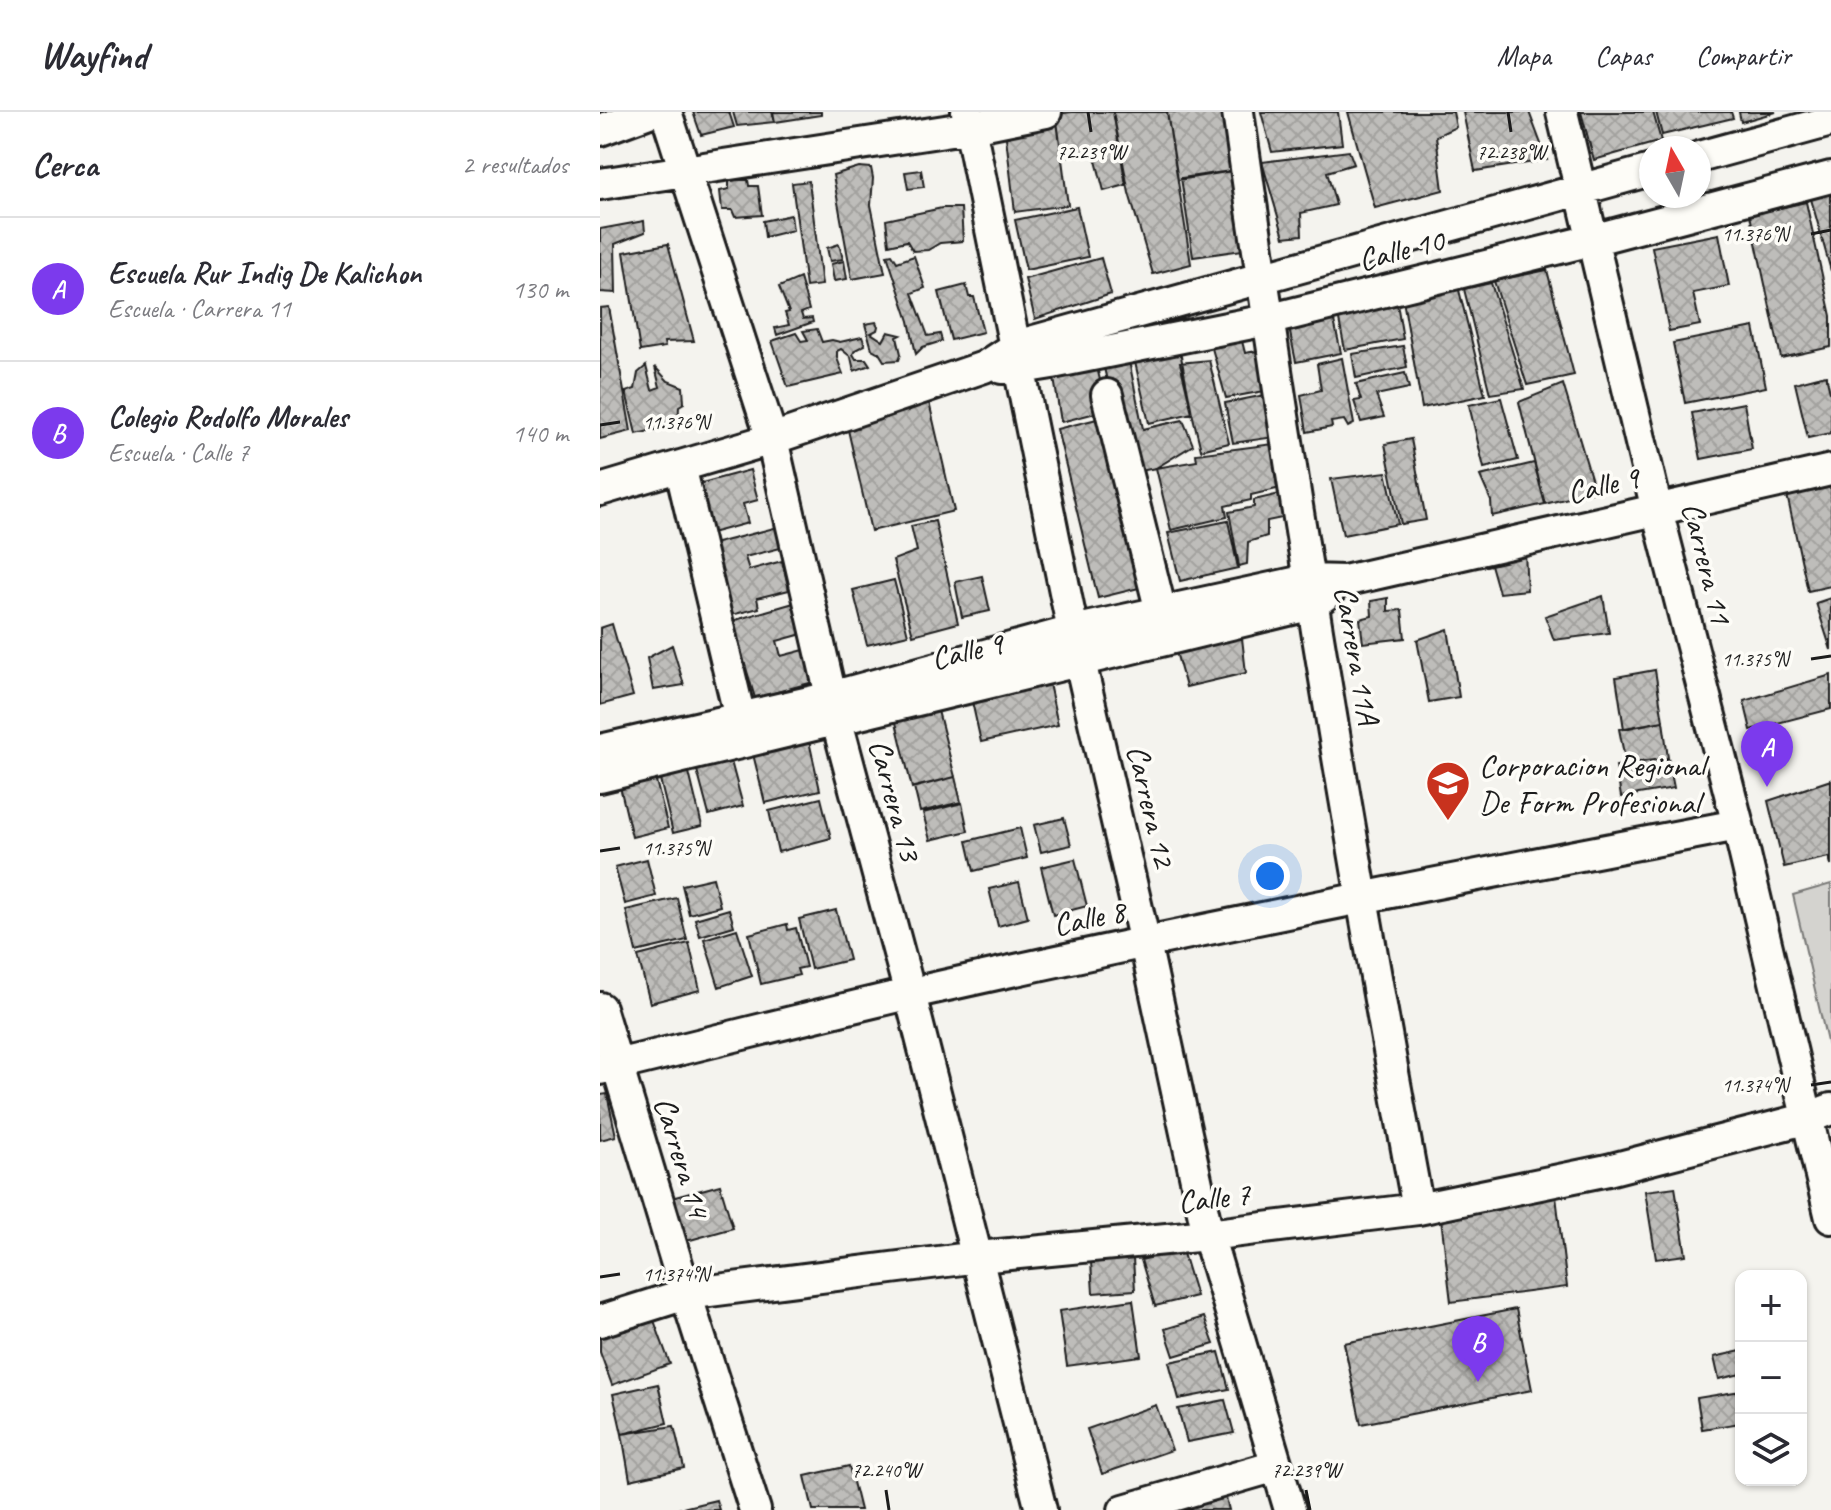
<!DOCTYPE html>
<html lang="es">
<meta charset="utf-8">
<style>
:root{--surface:#fff;--page:#f7f7f7;--text:#2b2b33;--muted:#7c7c81;--line:#e1e1e2;--accent:#7c3aed}
body{margin:0;font-family:Caveat,sans-serif;background:var(--page);color:var(--text)}
.controls{position:absolute;right:24px;bottom:24px;display:grid;overflow:hidden;border-radius:16px;box-shadow:0 2px 6px #0004}
.controls button{width:72px;height:72px;display:grid;place-items:center;padding:0;border:0;border-bottom:2px solid var(--line);background:var(--surface);color:var(--text);font:40px sans-serif}
.compass{position:absolute;left:1039px;top:24px;width:72px;height:72px;border-radius:50%;background:var(--surface);box-shadow:0 2px 6px #0004;rotate:351deg}
.you{position:absolute;left:670px;top:764px;width:28px;height:28px;margin:-20px;border:6px solid #fff;border-radius:50%;background:#1a73e8;box-shadow:0 0 0 12px #1a73e833}
.badge{display:grid;place-items:center;width:52px;height:52px;border-radius:50%;background:var(--accent);color:#fff;font-size:26px;font-weight:700}
.pin{position:absolute;translate:-50% -66px;filter:drop-shadow(0 2px 4px #0008)}
.pin::after{content:'';position:absolute;top:42px;width:28px;height:24px;background:inherit;clip-path:polygon(0 0,100% 0,50% 100%)}
.list{margin:0;padding:0;list-style:none}
h2{display:flex;justify-content:space-between;align-items:center;height:104px;margin:0;padding:0 32px;font-size:34px}
h2 small{font-size:26px;font-weight:400;color:var(--muted)}
.list li{display:grid;grid-template-columns:52px 1fr auto;gap:24px;align-items:center;box-sizing:border-box;height:144px;padding:0 32px;border-top:2px solid var(--line)}
.list b{display:block;font-size:30px;white-space:nowrap}
.list p{margin:0;font-size:26px;white-space:nowrap;color:var(--muted)}
.list em{font-size:26px;font-style:normal;color:var(--muted)}
.icon{flex:none;width:44px;height:44px;fill:none;stroke:currentColor;stroke-width:2;stroke-linecap:round;stroke-linejoin:round}
.map{position:relative;flex:none;width:1231px;height:1398px;overflow:hidden}
header{display:flex;align-items:center;gap:48px;box-sizing:border-box;height:112px;padding:0 40px;background:var(--surface);border-bottom:2px solid var(--line)}
header strong{font-size:38px}
nav{display:flex;gap:44px;margin-inline-start:auto;font-size:28px}
main{display:flex}
aside{flex:1;background:var(--surface)}
.map>svg:first-child{display:block}
.green{fill:#d4d3cf;stroke:#787876;stroke-width:2}
.building{fill:url(#building-cross-hatch);stroke:#1c1c1c;stroke-width:2}
.lines{fill:none;stroke-linecap:round;stroke-linejoin:round}
.minor-casing{stroke:#1c1c1c;stroke-width:36}
.minor{stroke:#fdfcf7;stroke-width:30}
.ticks{fill:none;stroke:#1c1c1c;stroke-width:3}
.labels{text-anchor:middle;dominant-baseline:central;stroke-width:7;stroke-linejoin:round;paint-order:stroke}
.street-label{font-size:32px;fill:#1c1c1c;stroke:#fdfcf7}
.poi-label{font-size:32px;fill:#1c1c1c;stroke:#fdfcf7;text-anchor:start}
.ticks-label{font-size:20px;text-anchor:middle;fill:#1c1c1c;stroke:#fdfcf7;stroke-width:7;stroke-linejoin:round;paint-order:stroke}
</style>
<header>
<strong>Wayfind</strong>
<nav><a>Mapa</a><a>Capas</a><a>Compartir</a></nav>
</header>
<main>
<aside>
<h2>Cerca<small>2 resultados</small></h2>
<ul class="list">
<li><span class="badge">A</span><div><b>Escuela Rur Indig De Kalichon</b><p>Escuela · Carrera 11</p></div><em>130 m</em></li>
<li><span class="badge">B</span><div><b>Colegio Rodolfo Morales</b><p>Escuela · Calle 7</p></div><em>140 m</em></li>
</ul>
</aside>
<div class="map">
<svg width="1231" height="1398" viewBox="0 0 1231 1398">
<defs>
<pattern id="building-cross-hatch" width="8" height="8" patternUnits="userSpaceOnUse" patternTransform="scale(2)"><rect width="8" height="8" fill="#bebdba"/><path d="M0 0l8 8M0 8l8-8" fill="none" stroke="#a3a29f"/></pattern>
</defs>
<rect width="100%" height="100%" fill="#f4f3ee"/>
<filter id="ink" filterUnits="userSpaceOnUse"><feTurbulence type="fractalNoise" baseFrequency=".0125" numOctaves="2"/><feDisplacementMap in="SourceGraphic" scale="16" xChannelSelector="R" yChannelSelector="G"/><feConvolveMatrix kernelMatrix="1 2 1 2 8 2 1 2 1" color-interpolation-filters="sRGB"/></filter>
<g filter="url(#ink)">
<!-- green -->
<path class="green" d="M1231 772V947L1193 783Z"/>
<!-- building -->
<path class="building" d="M93 0H129L134 15 101 23Z
M133 0H172L175 10 137 14Z
M173 0H221V3L175 10Z
M472 0H513L526 73 504 79 494 41 462 45 456 2Z
M513 0H567L591 152 553 162 529 81Z
M567 0H636L645 57 578 68Z
M661 0H738L742 32 672 40Z
M748 0H853L856 15 836 24 843 78 775 96Z
M863 0H929L947 48 875 59Z
M981 0H1053L1061 29 994 48Z
M1056 0H1131L1133 6 1062 23Z
M1139 0H1176L1141 10Z
M456 2 468 93 415 100 404 9Z
M749 39 754 52 727 60 736 93 701 101 702 123 684 125 662 50Z
M259 55 271 56 273 66 271 93 285 161 252 167 233 63Z
M645 57 657 136 593 145 581 66Z
M321 58 324 75 308 77 305 60Z
M129 68H148L149 74H158L162 103 135 105 132 98H122L120 79 129 77Z
M209 69 222 173 206 175 192 71Z
M1231 81V159L1211 87Z
M1206 90 1231 204V235L1181 246 1150 103Z
M477 95 488 145 426 158 415 108Z
M342 96H361L363 129 340 131 328 138 313 139 307 129 289 133 286 108Z
M191 103 193 118 165 125 163 109Z
M44 109 45 120 15 132 16 181 0 180V117Z
M1119 122 1129 174 1093 181 1100 213 1069 219 1052 135Z
M68 132 94 229 64 230 65 235 40 239 24 140Z
M239 132 243 147 230 149 227 136Z
M292 142 297 150 314 144 325 176 312 181 328 224 340 222 342 229 323 235 316 242 309 209 287 143Z
M501 146 511 182 435 207 425 167Z
M244 149 247 167 234 169 231 152Z
M947 158 974 263 927 273 894 169Z
M200 166 209 198 201 201 203 207 212 206 213 210 177 223 175 216 189 213 185 201 189 200 179 175Z
M891 171 924 277 890 282 864 177Z
M366 173 369 185H374L383 220 351 228 339 180Z
M858 174 885 283 822 296 803 188Z
M797 191 803 227 745 238 738 203Z
M9 195 31 319 0 327V196Z
M733 204 741 241 696 250 688 211Z
M276 210 278 214 277 218 271 221 283 229 288 220 301 223 297 225 301 242 299 248 284 249 279 241 272 237 265 212Z
M1154 215 1166 275 1085 291 1073 231Z
M217 217 222 230 232 228 240 230 262 225 265 233 255 238 253 242 256 247H266L270 253 254 259 251 245 241 237 237 239V246L243 262 188 275 172 229 196 221 201 229 208 228 203 219Z
M640 221 645 241 663 238 670 278 626 286 610 229Z
M579 234 592 301 549 311 534 246Z
M803 234 807 255 756 266 752 242Z
M742 246 754 312 748 315 744 308 731 310 732 315 707 320 701 283 721 278 717 252Z
M609 248 629 331 601 338 580 251Z
M529 249 543 317 583 308 593 333 556 356 534 360 554 469 504 256Z
M496 251 507 298 461 310 454 266Z
M46 254 52 278 60 275 55 255 68 269 83 275 84 291 79 294 78 313 36 322 26 280 35 277 38 261Z
M805 261 809 276 776 283 784 305 761 310 754 289 761 288 756 272Z
M1226 263 1231 284V321L1208 326 1195 271Z
M963 272 995 379 945 392 919 290Z
M670 282 675 325 633 331 625 291Z
M901 286 918 348 884 356 869 293Z
M329 290 354 399 271 419 246 309Z
M1144 291 1152 337 1101 347 1092 301Z
M505 305 547 474 498 486 457 317Z
M811 327 826 408 801 412 785 332Z
M681 331 685 375 651 383V388L625 394 627 405 571 418 556 356 597 349 596 342Z
M934 351 945 392 892 404 891 389 880 364Z
M150 358 158 388 143 392 148 411 100 424 98 372Z
M786 360 798 412 743 423 731 367Z
M1231 364V474L1208 479 1185 374Z
M693 379 687 405 667 409V424L648 430 647 452 639 454 629 400 654 395V388Z
M335 409 358 511 313 523 293 448 317 439 311 414Z
M628 409 638 456 580 469 568 421Z
M182 414 188 434 145 445 149 458 182 449 189 478 157 486 159 496 127 504 109 433Z
M925 440 927 478 899 481 890 449Z
M382 464 390 499 362 505 355 470Z
M294 468 308 523 267 533 253 478Z
M1003 484 1009 521 954 528 945 504Z
M788 486V499L802 498 805 526 763 531 760 507 772 504 771 489Z
M1231 486V538L1216 491Z
M197 490 206 521 177 529 181 544 208 537 217 569 155 586 132 509Z
M12 512 33 584 0 593V516Z
M848 517 859 585 829 590 817 528Z
M642 526 646 561 586 575 576 540Z
M72 533 84 573 53 578 47 546Z
M1055 558 1063 609 1024 617 1016 565Z
M1231 563V597L1151 618 1144 589Z
M448 567 458 613 381 630 371 585Z
M334 583 355 665 312 676 292 594Z
M1063 609 1068 646 1026 652 1019 617Z
M209 629 220 678 165 691 153 642Z
M128 638 143 694 109 703 94 647Z
M1068 646 1074 676 1021 685 1016 654Z
M86 648 102 714 73 721 57 655Z
M53 657 68 716 32 725 18 666Z
M355 665 361 690 320 700 314 675Z
M1231 668V753L1229 745 1184 755 1168 689Z
M221 686 231 726 178 740 169 699Z
M362 691 368 719 330 728 323 701Z
M464 706 471 733 441 740 434 713Z
M420 716 427 746 374 759 367 729Z
M47 747 56 784 25 792 15 755Z
M475 747 487 794 453 803 441 755Z
M113 766 120 794 89 802 82 773Z
M419 770 428 806 398 814 389 777Z
M77 786 87 828 36 840 26 798Z
M129 797 134 814 100 824 95 807Z
M236 798 249 848 211 857 199 807Z
M187 812 188 818 196 816 206 855 197 857 199 863 161 872 149 822Z
M137 817 152 864 119 875 104 827Z
M89 831 100 878 50 891 38 844Z
M7 982 16 1024 0 1028V983Z
M120 1073 133 1116 76 1132 64 1088Z
M1075 1075 1086 1143 1056 1147 1045 1079Z
M956 1084 967 1175 851 1190 840 1098Z
M532 1131 535 1178 493 1181 490 1134Z
M582 1138 596 1184 555 1194 541 1148Z
M533 1188 541 1244 467 1254 459 1199Z
M916 1197 932 1278 761 1312 744 1231Z
M52 1203 70 1252 12 1273 0 1240V1222Z
M604 1205 614 1232 574 1244 565 1217Z
M1141 1239V1262L1119 1267 1114 1245Z
M619 1240 629 1277 579 1287 569 1250Z
M58 1272 67 1311 22 1322 13 1282Z
M1141 1279V1311L1102 1317 1097 1286Z
M625 1288 634 1321 587 1330 578 1297Z
M556 1293 572 1338 502 1362 487 1317Z
M74 1314 84 1356 30 1368 22 1322Z
M249 1354 260 1398H213L205 1364Z
M624 1378 629 1398H571Z
M116 1388 119 1398H74Z"/>
<g class="lines">
<!-- minor casing -->
<g class="minor-casing">
<path id="minor" d="M66 0 172 327 236 606 310 882 441 1398
M367 0 473 519 545 831 608 1123 690 1398
M638 0C690 367 750 732 818 1097
M962 0 1057 398 1138 713 1231 1106
M0 18 49 0
M1099 45 1231 9
M0 72 371 15 446 0
M402 256H421L452 251 667 208 992 128 1231 65
M507 283 561 500
M80 354 140 606
M0 378 172 327 384 255 416 234 1051 58
M0 638 231 585 473 519 708 468 744 469 1231 358
M0 665 713 492 729 480
M0 896 86 1182 155 1398
M0 957C104 932 208 905 312 881 586 819 862 765 1138 713
M0 1209 86 1182 378 1145 608 1123 818 1097 1008 1058 1205 1007 1231 997
M524 1398 676 1354"/>
</g>
<!-- minor -->
<use href="#minor" class="minor"/>
</g>
</g>
<!-- ticks -->
<path class="ticks" d="M488 0 491 20M908 0 911 20M1211 122 1231 118M0 313 20 310M1211 547 1231 544M0 739 20 736M1211 973 1231 970M0 1165 20 1162M286 1378 289 1398M706 1378 710 1398"/>
<!-- icons -->
<defs>
<g id="school-pin" transform="scale(2.3)"><path d="M0 17L-7.5 6A9.5 9.5 0 1 1 7.5 6Z" fill="#c8321e" stroke="#fdfcf7"/><path d="M0-5L7-2L0 1L-7-2ZM-4 1L0 2.5L4 1V4Q0 6-4 4Z" fill="#fff"/></g>
</defs>
<g fill-rule="evenodd">
<use href="#school-pin" x="848" y="671"/>
</g>
<g class="labels">
<!-- street labels -->
<g class="street-label">
<text transform="translate(801 138) rotate(-14)">Calle 10</text>
<text transform="translate(1003 373) rotate(-13)">Calle 9</text>
<text transform="translate(1107 451) rotate(76)">Carrera 11</text>
<text transform="translate(367 539) rotate(-13)">Calle 9</text>
<text transform="translate(757 543) rotate(80)">Carrera 11A</text>
<text transform="translate(295 688) rotate(75)">Carrera 13</text>
<text transform="translate(551 694) rotate(77)">Carrera 12</text>
<text transform="translate(489 806) rotate(-12)">Calle 8</text>
<text transform="translate(82 1045) rotate(73)">Carrera 14</text>
<text transform="translate(614 1086) rotate(-7)">Calle 7</text>
</g>
<!-- poi labels -->
<g class="poi-label">
<text x="879" y="653">Corporacion Regional<tspan x="879" dy="37">De Form Profesional</tspan></text>
</g>
</g>
<g class="ticks-label">
<text x="491" y="47">72.239°W</text>
<text x="911" y="47">72.238°W</text>
<text x="1155" y="129">11.376°N</text>
<text x="76" y="317">11.376°N</text>
<text x="1155" y="554">11.375°N</text>
<text x="76" y="743">11.375°N</text>
<text x="1155" y="980">11.374°N</text>
<text x="76" y="1169">11.374°N</text>
<text x="286" y="1365">72.240°W</text>
<text x="706" y="1365">72.239°W</text>
</g>
</svg>
<div class="controls">
<button>+</button>
<button>−</button>
<button><svg class="icon" aria-label="layers" viewBox="0 0 24 24"><path d="M12 4l9 5-9 5-9-5zM3 14l9 5 9-5"/></svg></button>
</div>
<svg class="compass" viewBox="-18 -18 36 36"><path d="M0-13l5 13h-10z" fill="#e53935"/><path d="M0 13l5-13h-10z" fill="#7c7c81"/></svg>
<div class="you"></div>
<div class="pin badge" style="left:1167px;top:675px">A</div>
<div class="pin badge" style="left:878px;top:1270px">B</div>
</div>
</main>
